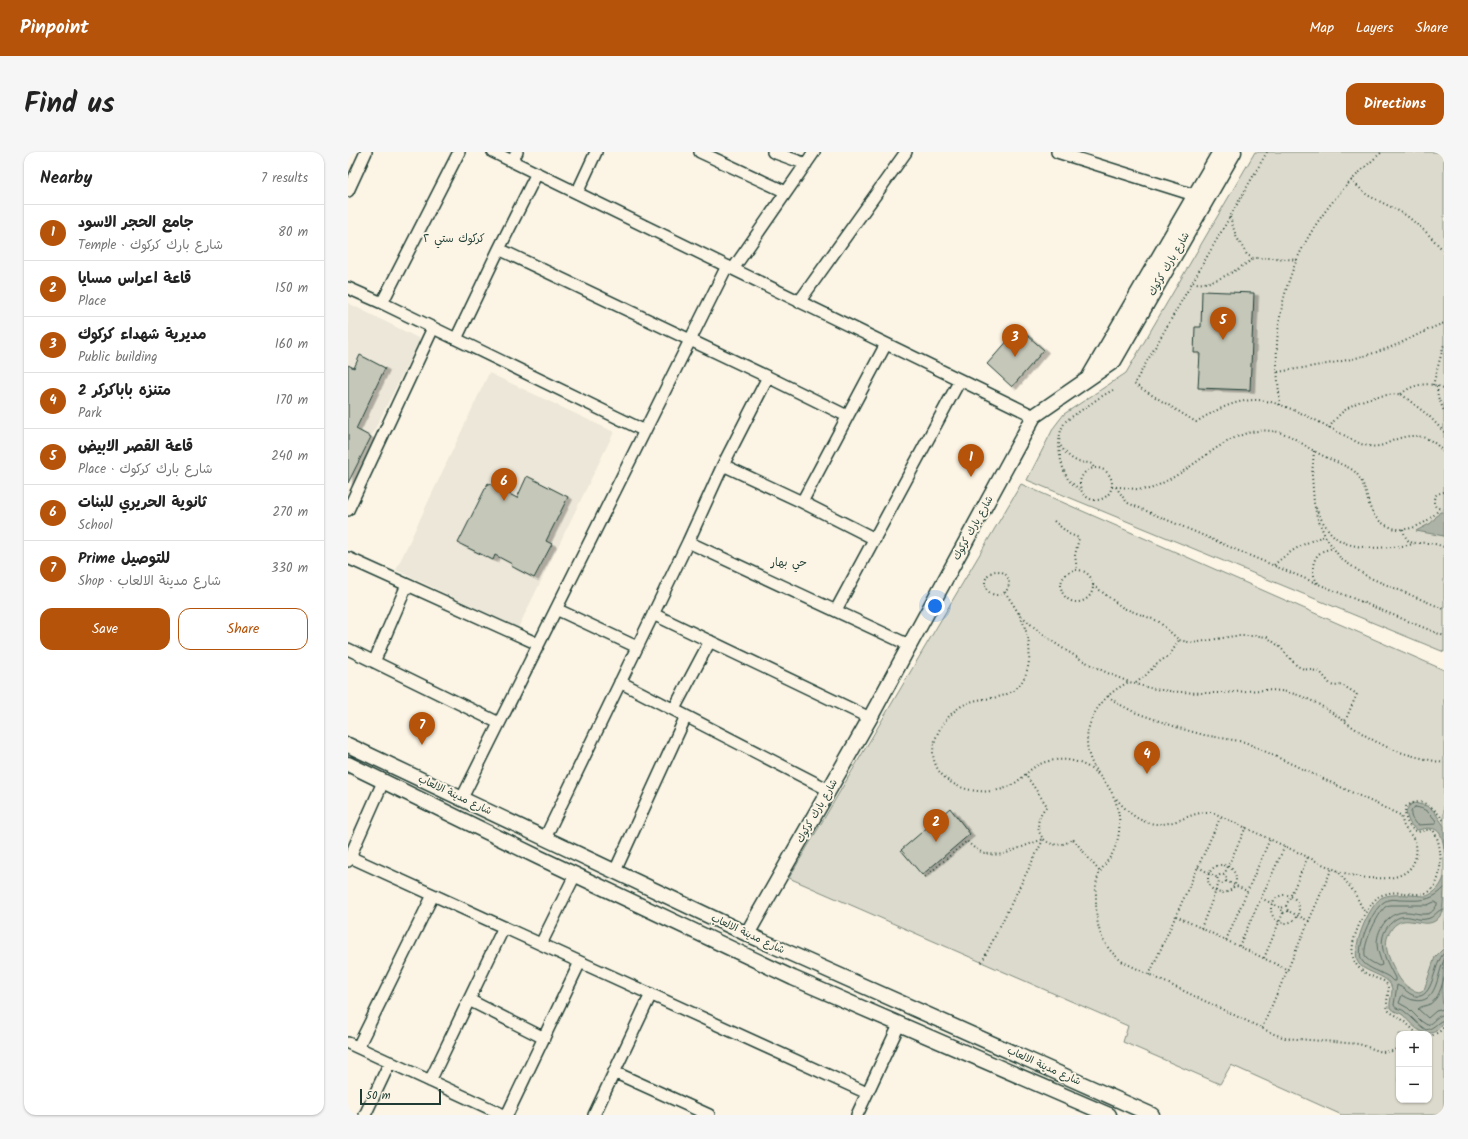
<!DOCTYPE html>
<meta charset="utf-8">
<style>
:root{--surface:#fff;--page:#f6f6f6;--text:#222;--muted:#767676;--line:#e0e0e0;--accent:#b45309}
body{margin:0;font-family:Kalam,"Playpen Sans Arabic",sans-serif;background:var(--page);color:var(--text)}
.controls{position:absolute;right:12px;bottom:12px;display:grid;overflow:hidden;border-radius:8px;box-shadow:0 1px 3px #0004}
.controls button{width:36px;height:36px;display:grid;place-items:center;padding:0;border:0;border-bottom:1px solid var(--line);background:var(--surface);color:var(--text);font:20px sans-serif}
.scale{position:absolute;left:12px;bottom:10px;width:81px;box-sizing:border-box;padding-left:4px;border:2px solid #1f3d34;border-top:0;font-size:11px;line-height:14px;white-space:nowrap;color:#1f3d34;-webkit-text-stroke:3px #fcf5e5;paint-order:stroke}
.you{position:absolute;left:587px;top:454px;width:14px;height:14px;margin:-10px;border:3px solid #fff;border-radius:50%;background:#1a73e8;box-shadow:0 0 0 6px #1a73e833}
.badge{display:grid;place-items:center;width:26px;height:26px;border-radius:50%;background:var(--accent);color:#fff;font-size:13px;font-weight:700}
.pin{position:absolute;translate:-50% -33px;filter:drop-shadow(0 1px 2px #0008)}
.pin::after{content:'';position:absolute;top:21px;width:14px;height:12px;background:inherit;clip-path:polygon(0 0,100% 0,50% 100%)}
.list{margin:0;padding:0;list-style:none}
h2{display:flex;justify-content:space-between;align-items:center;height:52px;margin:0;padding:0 16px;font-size:17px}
h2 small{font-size:13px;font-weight:400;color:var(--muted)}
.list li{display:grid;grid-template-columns:26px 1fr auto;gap:12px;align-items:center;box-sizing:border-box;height:56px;padding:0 16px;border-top:1px solid var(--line)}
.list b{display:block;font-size:15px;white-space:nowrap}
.list p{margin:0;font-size:13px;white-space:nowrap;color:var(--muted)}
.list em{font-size:13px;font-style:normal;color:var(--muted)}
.actions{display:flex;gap:8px;padding:12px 16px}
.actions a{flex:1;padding:9px 0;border:1px solid var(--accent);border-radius:12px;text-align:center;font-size:14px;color:var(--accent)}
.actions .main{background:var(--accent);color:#fff}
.map{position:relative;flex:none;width:1096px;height:963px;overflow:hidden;border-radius:12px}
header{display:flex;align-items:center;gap:24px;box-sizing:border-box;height:56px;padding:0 20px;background:var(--accent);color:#fff}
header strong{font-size:19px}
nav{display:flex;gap:22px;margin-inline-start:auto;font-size:14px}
.intro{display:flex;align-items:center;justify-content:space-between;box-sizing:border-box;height:96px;padding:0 24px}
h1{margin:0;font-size:28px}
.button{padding:10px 18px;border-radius:12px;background:var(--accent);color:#fff;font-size:14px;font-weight:700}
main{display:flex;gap:24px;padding:0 24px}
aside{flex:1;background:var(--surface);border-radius:12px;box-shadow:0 1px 3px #0004}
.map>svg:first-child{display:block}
.built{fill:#ece7d8}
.green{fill:#dcdacc;stroke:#7e8c80;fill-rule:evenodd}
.water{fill:#aeb3a7;stroke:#758479}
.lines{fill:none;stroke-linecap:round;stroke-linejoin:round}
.shore{stroke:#586c62;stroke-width:1}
.building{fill:#c5c7b9;stroke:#1f3d34;filter:url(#shadow)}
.minor-casing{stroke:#1f3d34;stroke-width:14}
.major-casing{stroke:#1f3d34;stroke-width:17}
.path{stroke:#1f3d34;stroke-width:2;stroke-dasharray:1 3;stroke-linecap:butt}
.minor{stroke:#fcf5e5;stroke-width:11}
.major{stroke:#fcf5e5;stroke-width:14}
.labels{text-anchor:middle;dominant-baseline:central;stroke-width:4;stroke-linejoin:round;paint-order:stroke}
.street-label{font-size:10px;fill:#1f3d34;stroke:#fcf5e5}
.neighbourhood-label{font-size:11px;fill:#1f3d34;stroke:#fcf5e5}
</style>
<header>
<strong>Pinpoint</strong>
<nav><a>Map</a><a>Layers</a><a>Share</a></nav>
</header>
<div class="intro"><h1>Find us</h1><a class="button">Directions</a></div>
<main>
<aside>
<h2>Nearby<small>7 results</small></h2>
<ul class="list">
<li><span class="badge">1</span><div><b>جامع الحجر الاسود</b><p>Temple · شارع بارك كركوك</p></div><em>80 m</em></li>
<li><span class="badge">2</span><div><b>قاعة اعراس مسايا</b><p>Place</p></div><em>150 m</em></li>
<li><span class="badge">3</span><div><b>مديرية شهداء كركوك</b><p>Public building</p></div><em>160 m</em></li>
<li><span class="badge">4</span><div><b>متنزه باباكركر 2</b><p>Park</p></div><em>170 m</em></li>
<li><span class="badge">5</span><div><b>قاعة القصر الابيض</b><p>Place · شارع بارك كركوك</p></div><em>240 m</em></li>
<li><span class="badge">6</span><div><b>ثانوية الحريري للبنات</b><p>School</p></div><em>270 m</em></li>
<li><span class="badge">7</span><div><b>Prime للتوصيل</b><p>Shop · شارع مدينة الالعاب</p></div><em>330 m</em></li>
</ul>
<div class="actions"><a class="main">Save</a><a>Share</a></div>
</aside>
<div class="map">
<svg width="1096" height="963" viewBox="0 0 1096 963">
<defs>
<filter id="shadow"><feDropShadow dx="4.5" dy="2.5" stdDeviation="0" flood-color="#0004"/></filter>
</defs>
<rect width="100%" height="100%" fill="#fcf5e5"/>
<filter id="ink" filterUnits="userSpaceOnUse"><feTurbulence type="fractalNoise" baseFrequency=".025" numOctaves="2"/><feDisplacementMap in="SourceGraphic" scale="8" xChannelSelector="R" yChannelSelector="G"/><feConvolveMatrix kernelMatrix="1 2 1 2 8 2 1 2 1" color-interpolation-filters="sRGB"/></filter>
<g filter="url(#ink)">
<!-- built -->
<path class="built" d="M0 151 72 187 2 327 0 326Z
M141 221 266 280 170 476 48 418Z"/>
<!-- green -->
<path class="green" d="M907 0H1096V500L679 328 706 275 716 262 778 221Z
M673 332 1096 518V963H994L883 913 872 932 775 890 780 874 441 726ZM1051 882H1081V948H1051Z"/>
<!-- water -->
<path class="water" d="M1092 360H1096V384L1068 379 1083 371Z
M1066 651 1079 654 1086 659 1096 674V697C1094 678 1088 673 1070 678 1062 675 1059 667 1058 659L1062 653Z
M1096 725C1096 736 1096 755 1092 764 1082 778 1068 767 1055 769 1050 770 1045 774 1043 778 1032 793 1043 810 1050 824 1055 832 1061 838 1071 840L1076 838 1087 805 1096 796C1096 811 1095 827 1094 842 1094 850 1096 858 1096 867 1095 872 1092 876 1088 879 1075 887 1063 872 1055 863 1051 860 1046 860 1042 856 1041 850 1044 844 1044 838 1043 823 1019 822 1011 812 1001 799 1021 754 1033 746 1043 740 1067 744 1079 744 1088 740 1093 734 1096 725Z"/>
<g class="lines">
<!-- shore -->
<path class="shore" d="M1067 655C1077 656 1082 661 1088 669V672L1069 673C1064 668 1059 660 1067 655Z
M1096 736C1082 751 1070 748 1051 748 1046 747 1040 747 1036 750 1025 756 1005 799 1015 810 1021 817 1033 820 1041 825L1045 829H1047V826C1039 810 1027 791 1040 774 1044 770 1048 766 1053 765 1062 763 1070 769 1078 767 1087 766 1089 757 1096 757
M1087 750 1089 751V753C1086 757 1084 762 1078 762 1072 763 1065 760 1059 760 1042 759 1029 775 1029 792 1029 800 1033 806 1034 813L1031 814C1027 812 1021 809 1018 806 1012 796 1030 762 1037 755 1039 754 1041 753 1043 753H1079Z
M1096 801C1085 811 1086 848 1067 844 1060 842 1055 835 1049 833L1046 853C1048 858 1052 856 1056 859 1064 865 1070 873 1078 878 1087 876 1090 869 1096 868
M1096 808C1089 822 1089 854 1065 848 1061 847 1058 845 1054 843L1051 851 1060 856 1073 869 1079 873C1086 871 1088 863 1096 863
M1096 826C1093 836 1091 846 1082 852 1078 854 1073 854 1070 857L1080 866 1088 859 1096 857"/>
</g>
<!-- building -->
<path class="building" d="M854 139 906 141 902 238 850 236 852 201H846L847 175H853Z
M671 176 696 198 664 235 639 212Z
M12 203 37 216 8 277 23 285 0 331V213L6 216Z
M179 324 220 345 198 389 204 392 186 426 163 414 164 412 147 403 145 408 110 391 140 331 169 346Z
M602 656 622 682 574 723 553 698Z"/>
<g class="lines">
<!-- minor casing -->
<g class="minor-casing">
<path id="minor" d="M145 0 686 264
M352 0 438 40
M425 0 458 12
M709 0 846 43
M164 9 169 0
M0 39 18 0
M229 41 248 0
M151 97 420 225 499 264
M385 117 466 0
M0 136 34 151 297 279
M451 150 558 0
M34 151 111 0
M108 187 151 97 189 21
M375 313 454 350 538 192
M454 350 527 387
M0 358 85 176
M340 390 561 493
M0 406 190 492
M208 457 289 495
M488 458 612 228
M305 462 522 566
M0 497 151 571
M26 510 59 433
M272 530 481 638
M326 557 362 489
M114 646 379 114
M197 686 340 390 375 313 420 225
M2 705 519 941
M0 709 35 630
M267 719 338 564
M193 792 227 723
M121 848 196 886
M0 891 156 963
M10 895 85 743
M266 920 361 963
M82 929 156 775
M17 963 42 910
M159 963 232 810
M246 963 303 842
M509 963 551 873"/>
</g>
<!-- major casing -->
<g class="major-casing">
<path id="major" d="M742 223 872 0
M0 593 399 782 804 963
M0 612 190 705 445 826 761 963
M399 782 522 566 686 264 766 209 886 0"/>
</g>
<!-- path -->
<path class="path" d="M919 0 786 232 848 270C866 259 886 248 908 248 937 248 986 279 1013 292 1019 294 1025 295 1031 294 1037 293 1043 289 1049 287 1069 280 1084 285 1096 301
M1003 28 1019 43 1049 58 1059 64 1078 80 1096 99
M882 65 888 84 899 103 905 106H928L949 108
M845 130C860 137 892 116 905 107
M930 220C965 214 1001 210 1035 198 1056 191 1075 179 1096 171
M1085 233 1096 192
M1089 234 1090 245 1096 259
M1053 242C1066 231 1081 230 1096 236
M932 253C930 229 927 204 930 180 938 104 977 48 1034 0
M981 276C997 250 1023 243 1053 242L1081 264 1096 280
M713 294C716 300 724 308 731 310 735 311 740 310 744 312L746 316
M966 299 964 323 966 351 969 365 977 384 993 407 1020 425 1096 457
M732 332a16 16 0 1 1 32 0a16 16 0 1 1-32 0Z
M764 335C776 334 789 339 801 337 807 336 814 331 820 328 856 310 889 268 934 281 944 284 953 291 961 296 971 302 981 307 991 311 996 314 1003 316 1007 320 1024 337 1014 363 1040 374 1046 377 1052 378 1058 377 1071 375 1083 368 1091 357
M768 335 777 348 780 351 905 405 1096 484
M732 337C727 334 723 331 720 327 711 312 706 281 719 268L751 246 765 238
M1096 340 1089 342C1085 346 1085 351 1088 355L1096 358
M968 356C972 366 979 378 987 385 1004 400 1045 396 1066 392
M706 369 721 382 731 386 727 403 729 418
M1055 377C1059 395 1066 390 1080 391 1085 391 1091 393 1096 395
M926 413C940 400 959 389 977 384
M713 434a16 16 0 1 1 32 0a16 16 0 1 1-32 0Z
M637 431a12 12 0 1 1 24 0a12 12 0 1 1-24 0Z
M970 431C963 423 963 408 972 401 975 398 980 398 984 396
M745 433 775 456 810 469 831 488 845 491 886 484H911L919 485 932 495 949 514 956 517 969 519 974 522 983 533 986 534 994 533 1009 542 997 569
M657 440C664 451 673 463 677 476 685 498 684 531 659 542 648 547 637 546 625 549 604 555 586 578 585 600 585 612 592 623 601 629 618 641 646 643 664 633 679 624 681 614 701 609 715 606 728 608 740 615 768 632 779 669 766 698 762 708 753 715 750 725 747 732 748 740 748 747 748 775 752 793 775 810L926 882 937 886 1011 892 1034 900 1045 899 1051 895
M671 461C701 493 764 529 807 537 825 540 844 541 862 541 888 542 917 534 943 541 975 549 999 574 1027 589 1048 601 1072 606 1096 611
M788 531 798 523 808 512 822 503 831 488
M760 544 769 551 786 560 831 576 856 583 897 590 1052 663C1055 667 1054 671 1056 674 1059 680 1064 683 1067 689 1069 695 1069 701 1067 707 1061 727 1039 727 1021 726 994 724 971 710 947 699 919 686 892 673 864 660 850 659 839 666 825 670 799 677 783 665 767 645
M750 621C725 587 746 546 781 530
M677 622 699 654C677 676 700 705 725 687L752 720
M860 727a14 14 0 1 1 28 0a14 14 0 1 1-28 0Z
M850 715 870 726
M989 718 1006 740 1017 761
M869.5 727a4.5 4.5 0 1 1 9 0a4.5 4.5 0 1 1-9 0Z
M876 723 898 675
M577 725 619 689C629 701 641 704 656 702L695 687
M878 729 899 739
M923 757a14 14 0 1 1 28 0a14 14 0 1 1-28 0Z
M913 746 933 756
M938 754 960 705
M940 759 935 761 934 760 933 756 938 754 940 759 961 769
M828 764 940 818
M853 776 871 731
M878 788 922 687
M891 794 937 694
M916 806 935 761
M634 810 695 688
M801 823 873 664
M914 876 984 716
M1069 882C1064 876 1057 870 1051 865 1048 863 1044 862 1041 859 1035 850 1045 838 1037 830 1033 827 1029 827 1026 825 1017 822 1009 816 1006 808 999 791 1017 756 1030 745 1033 743 1038 742 1041 741 1053 739 1067 744 1078 741 1096 736 1096 693 1085 678H1078L1070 680C1060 677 1055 664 1058 655 1073 642 1088 658 1096 669
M1081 885 1091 880 1096 875"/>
<!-- minor -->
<use href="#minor" class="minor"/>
<!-- major -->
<use href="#major" class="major"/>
</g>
</g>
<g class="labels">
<!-- street labels -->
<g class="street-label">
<text transform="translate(821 112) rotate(-60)">شارع بارك كركوك</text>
<text transform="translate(625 376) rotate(-61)">شارع بارك كركوك</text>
<text transform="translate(107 643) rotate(25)">شارع مدينة الالعاب</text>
<text transform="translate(469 659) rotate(-60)">شارع بارك كركوك</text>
<text transform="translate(400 782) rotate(25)">شارع مدينة الالعاب</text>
<text transform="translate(696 914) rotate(24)">شارع مدينة الالعاب</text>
</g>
<!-- neighbourhood labels -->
<g class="neighbourhood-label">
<text x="106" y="87">كركوك ستي ٢</text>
<text x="441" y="411">حي بهار</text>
</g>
</g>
</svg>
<div class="controls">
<button>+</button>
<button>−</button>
</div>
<div class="scale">50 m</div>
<div class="you"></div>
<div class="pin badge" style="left:623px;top:325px">1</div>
<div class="pin badge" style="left:588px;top:690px">2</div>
<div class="pin badge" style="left:667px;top:205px">3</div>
<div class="pin badge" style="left:799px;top:622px">4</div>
<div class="pin badge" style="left:875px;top:188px">5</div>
<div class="pin badge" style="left:156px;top:349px">6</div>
<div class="pin badge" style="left:74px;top:593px">7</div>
</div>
</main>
